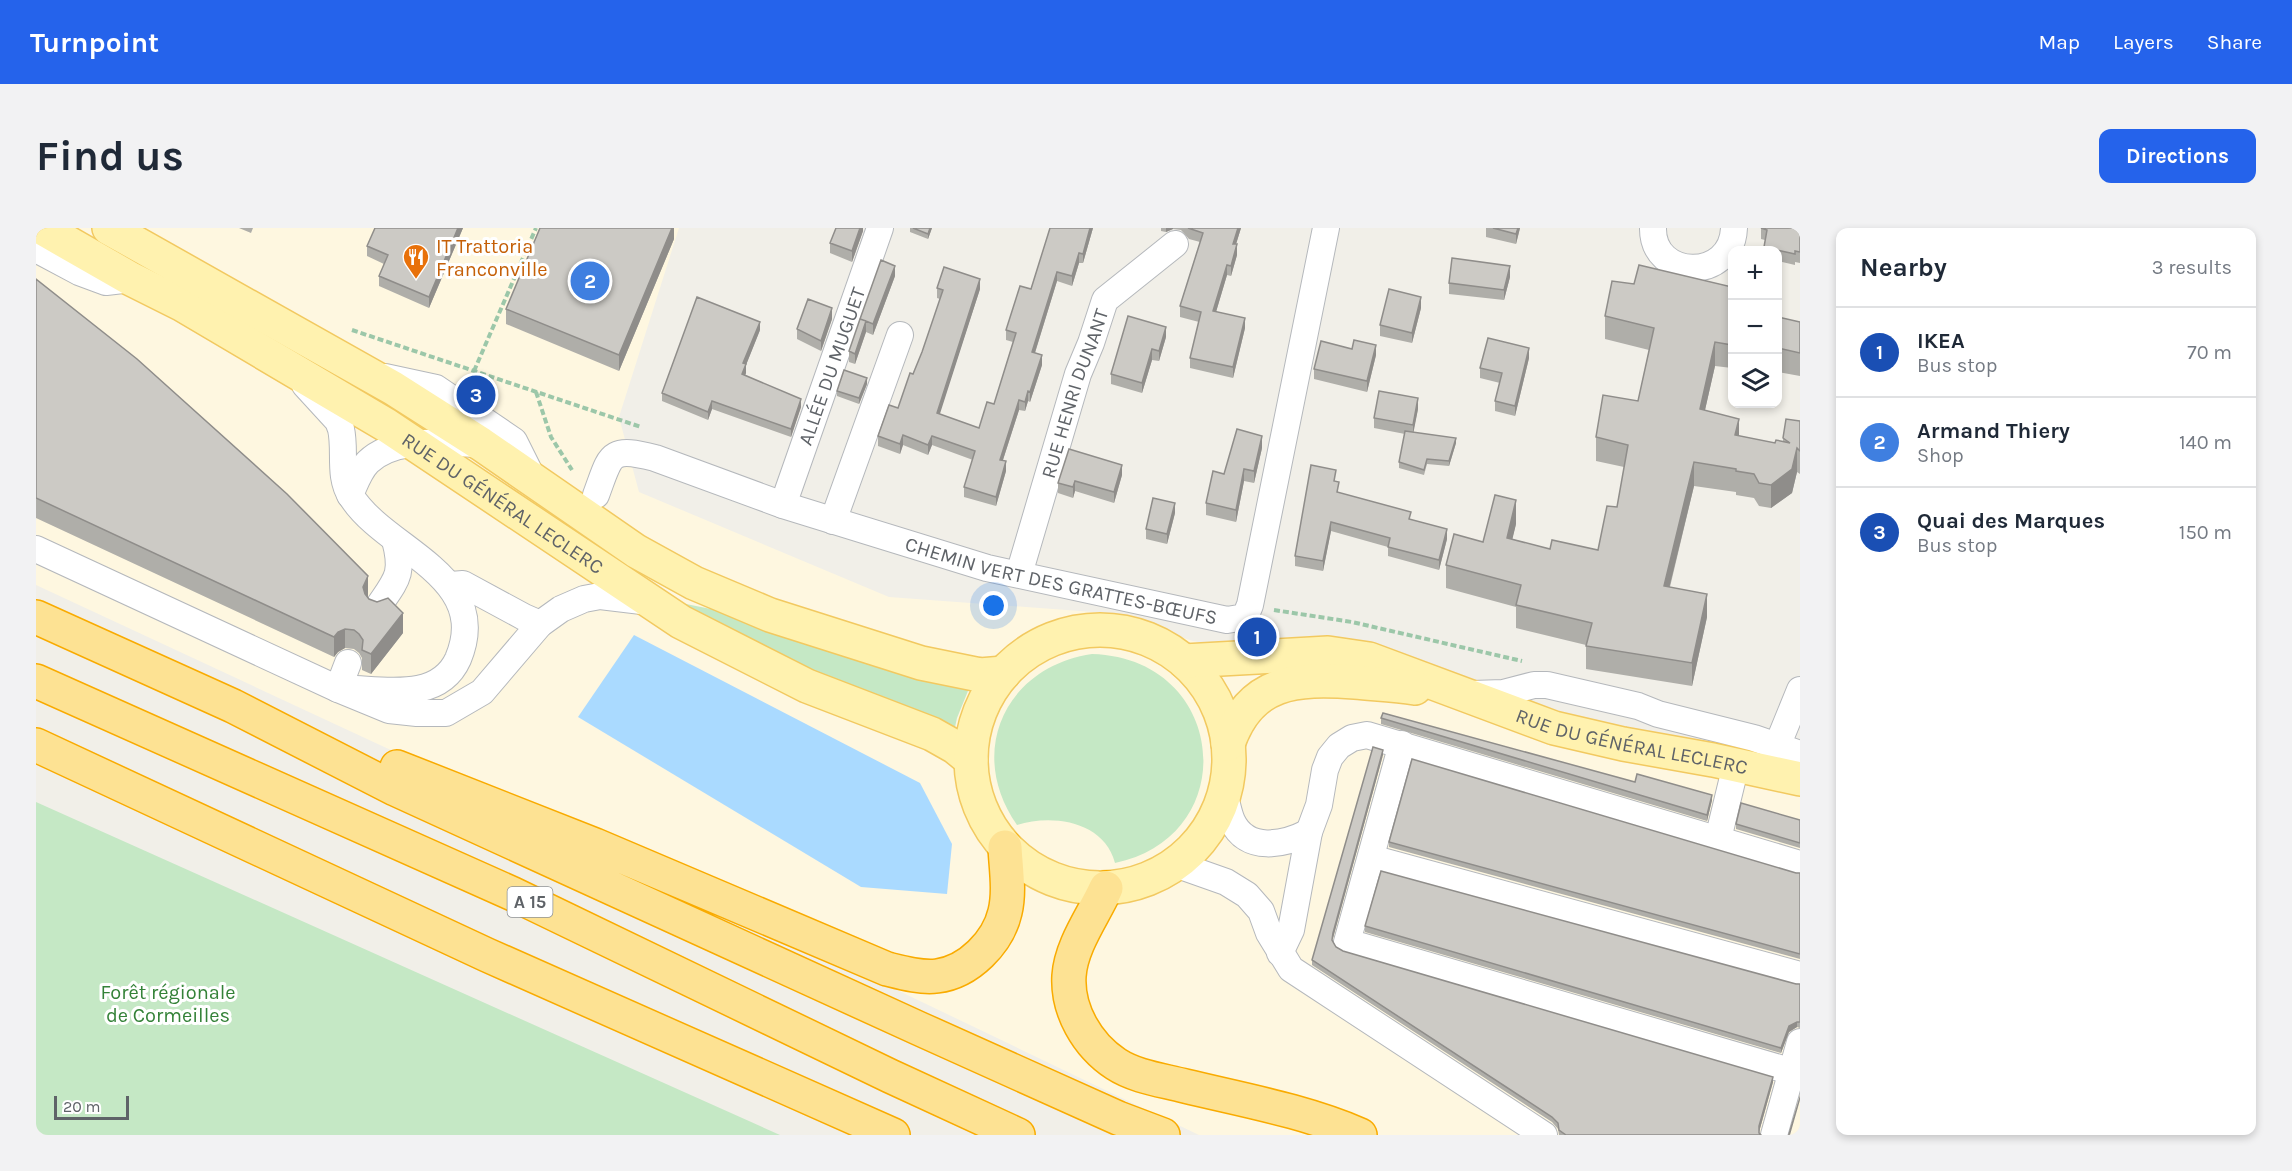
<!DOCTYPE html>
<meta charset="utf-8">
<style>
:root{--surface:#fff;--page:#f2f2f3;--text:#1f2937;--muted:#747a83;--line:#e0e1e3;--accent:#2563eb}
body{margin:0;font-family:Karla,sans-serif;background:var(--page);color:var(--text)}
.controls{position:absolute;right:18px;top:18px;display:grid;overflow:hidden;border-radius:12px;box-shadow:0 3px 9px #0003}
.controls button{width:54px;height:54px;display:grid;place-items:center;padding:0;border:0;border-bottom:2px solid var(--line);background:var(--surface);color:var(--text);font:30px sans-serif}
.scale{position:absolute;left:18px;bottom:15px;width:75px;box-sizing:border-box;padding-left:6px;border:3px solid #5f6368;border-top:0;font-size:16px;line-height:21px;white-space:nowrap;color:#5f6368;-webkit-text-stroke:4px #fff;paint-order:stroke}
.you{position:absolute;left:958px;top:378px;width:21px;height:21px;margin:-15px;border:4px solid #fff;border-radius:50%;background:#1a73e8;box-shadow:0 0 0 9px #1a73e833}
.badge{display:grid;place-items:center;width:39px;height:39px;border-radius:50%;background:var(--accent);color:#fff;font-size:20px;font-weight:700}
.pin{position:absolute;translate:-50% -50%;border:3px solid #fff;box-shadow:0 2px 6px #0006}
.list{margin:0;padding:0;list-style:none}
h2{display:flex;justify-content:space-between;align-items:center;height:78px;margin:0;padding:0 24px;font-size:26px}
h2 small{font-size:20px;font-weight:400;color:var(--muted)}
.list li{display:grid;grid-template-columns:39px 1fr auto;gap:18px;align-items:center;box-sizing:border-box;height:90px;padding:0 24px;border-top:2px solid var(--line)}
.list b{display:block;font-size:22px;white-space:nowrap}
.list p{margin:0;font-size:20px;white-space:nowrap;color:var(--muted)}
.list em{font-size:20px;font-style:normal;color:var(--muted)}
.icon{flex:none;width:33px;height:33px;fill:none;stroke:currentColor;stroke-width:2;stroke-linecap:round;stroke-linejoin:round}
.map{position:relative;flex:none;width:1764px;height:907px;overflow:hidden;border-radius:12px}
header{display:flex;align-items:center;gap:36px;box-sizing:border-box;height:84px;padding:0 30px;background:var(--accent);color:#fff}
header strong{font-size:28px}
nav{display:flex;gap:33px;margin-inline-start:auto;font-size:21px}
.intro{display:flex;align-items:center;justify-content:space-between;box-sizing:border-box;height:144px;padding:0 36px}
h1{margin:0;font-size:42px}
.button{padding:15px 27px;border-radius:12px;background:var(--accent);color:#fff;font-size:21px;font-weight:700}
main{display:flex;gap:36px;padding:0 36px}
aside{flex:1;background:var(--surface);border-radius:12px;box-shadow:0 3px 9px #0003}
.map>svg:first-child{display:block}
.commercial{fill:#fef7e0}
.green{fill:#c5e8c5}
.water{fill:#aadaff}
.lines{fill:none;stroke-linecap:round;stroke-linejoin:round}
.minor-casing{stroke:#b5b8bc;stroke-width:28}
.major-casing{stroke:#f2c960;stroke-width:36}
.highway-casing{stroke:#f9ab00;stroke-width:36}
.path{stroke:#9cc7a9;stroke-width:4;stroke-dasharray:6 3;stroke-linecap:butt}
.minor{stroke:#fff;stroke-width:26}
.major{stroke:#fff2af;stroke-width:33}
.highway{stroke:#fde293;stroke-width:33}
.wall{fill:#afaea9}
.shaded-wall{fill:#8f8d8a}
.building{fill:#cccac5;stroke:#8f8d8a;stroke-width:1.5}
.labels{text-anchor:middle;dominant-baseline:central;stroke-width:6;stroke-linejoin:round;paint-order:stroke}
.shield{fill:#fff;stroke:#8f9295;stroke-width:1.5}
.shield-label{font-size:18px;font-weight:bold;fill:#5f6368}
.food-label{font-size:20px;fill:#c56008;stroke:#fff;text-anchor:start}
.street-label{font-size:20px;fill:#5f6368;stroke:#fff}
.park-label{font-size:20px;fill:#348238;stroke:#fff}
</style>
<header>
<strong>Turnpoint</strong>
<nav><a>Map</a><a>Layers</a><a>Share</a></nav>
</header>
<div class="intro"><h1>Find us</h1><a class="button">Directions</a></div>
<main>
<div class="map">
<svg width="1764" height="907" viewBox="0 0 1764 907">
<rect width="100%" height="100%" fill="#f1efe8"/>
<!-- commercial -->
<path class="commercial" d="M0 0H643L583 189 603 264 853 369 1071 385 1157 413 1764 540V907H1163L559 617 0 357Z"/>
<!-- green -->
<path class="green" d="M650 376 685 383 934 458 921 490 918 504 829 468 647 381Z
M1056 426C1192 430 1208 608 1079 635 1068 593 1016 586 981 597 930 524 969 439 1056 426Z
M0 574 744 907H0Z"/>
<!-- water -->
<path class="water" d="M598 407 884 555 916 616 911 666 825 659 542 489Z"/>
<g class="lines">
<!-- minor casing -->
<g class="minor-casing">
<g id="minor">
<path d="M1617 0C1616 52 1696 54 1698 0"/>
<path d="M0 21 43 44 70 54 95 51"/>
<path d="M349 149 400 160 478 213 497 251"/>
<path d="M269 157 302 193 305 201C310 223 302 248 315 268 349 323 457 347 422 431 404 471 355 463 320 461"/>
<path d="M314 267C319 256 323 243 332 234 361 207 410 216 445 216"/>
<path id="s1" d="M560 267C575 227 572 218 619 230L747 277 951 340 1191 392 1209 389 1214 377 1290 0"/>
<path id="s2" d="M747 277 844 0"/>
<path d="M797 293 864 107"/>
<path d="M0 321 302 461 353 482 381 485H410L446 464 504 396 525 381 548 371 564 368 614 374"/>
<path id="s3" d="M983 346 1042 146 1055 115 1069 72 1139 16"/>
<path d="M415 357 427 356 488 389 504 396"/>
<path d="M342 379C361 351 368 346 359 312"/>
<path d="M302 461 312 435"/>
<path d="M1436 466 1467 465 1498 457H1511L1602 478 1622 486 1718 510 1764 526"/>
<path d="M1366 516 1311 714 1764 846"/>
<path d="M1737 533 1744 511 1764 462"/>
<path d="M1188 566C1191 574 1192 584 1196 593 1211 625 1248 617 1273 604"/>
<path d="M1682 611 1700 537"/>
<path d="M1335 630 1764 747"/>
<path d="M1139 636 1190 654 1211 667 1225 683 1233 705 1255 741 1508 907"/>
<path d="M1244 725 1255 702 1273 604 1283 577 1289 542 1294 529 1303 518 1316 510 1331 507 1764 636"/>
<path d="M1738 907 1764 814"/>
</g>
</g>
<!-- major casing -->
<g class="major-casing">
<g id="major">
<path id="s4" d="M6 0 95 51 147 77 350 197 645 394 771 458 896 506 919 519 935 532"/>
<path d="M73 0 357 160 445 216 600 323 658 355 734 387 885 435 944 447 968 445"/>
<circle cx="1064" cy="531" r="129"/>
<path id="s5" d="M1148 433 1292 425 1333 431 1518 500 1587 516 1677 532 1764 551"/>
<path d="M1192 516C1214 452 1260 450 1319 454 1339 456 1360 457 1379 460"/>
</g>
</g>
<!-- highway casing -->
<g class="highway-casing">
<path id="highway" d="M0 389 197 478 359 561 884 801 1082 890 1127 907
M0 453 477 666 854 848 982 907
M0 517 451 727 857 907
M361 539 559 617 851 741C867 745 885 750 901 748 933 744 962 714 969 684 974 663 970 640 969 619
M1070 660C1058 687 1035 717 1033 748 1031 782 1051 817 1080 836 1100 849 1126 852 1149 858 1207 872 1269 883 1324 907"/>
</g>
<!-- path -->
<path class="path" d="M316 102 605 199
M438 143 500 0
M500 164 515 209 536 242
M1238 382 1316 394 1486 433"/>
<!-- minor -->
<use href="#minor" class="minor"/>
<!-- major -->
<use href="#major" class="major"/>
<!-- highway -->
<use href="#highway" class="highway"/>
</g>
<!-- wall -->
<path class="wall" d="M203 0H217L215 5Z
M427 0 393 80 343 58V48L348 36 331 28V18Z
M638 0V11L583 143 470 96V81Z
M827 0V3L816 34 794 25V15Z
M874 0H896L892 11 874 4Z
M1014 0H1057L1047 35H1043L1036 58 1021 53 999 125 1006 137 994 174 992 173 989 183 983 182 967 232 970 243 960 278 928 269V259L937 232 896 217 892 227 867 217 864 226 842 218V208L862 180 877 146 886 124 904 71 901 70V60L944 61 903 186 943 200 958 176 977 114 970 112V102L995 61Z
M1125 0H1205L1200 16 1201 27 1195 48 1191 47 1180 84 1209 100 1197 150 1154 140V130L1163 94 1144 89V78L1164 14 1153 11 1145 2 1137 1 1130 4 1125 3Z
M1450 0H1484L1480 16 1450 9Z
M1725 0H1764V35L1759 34V37L1742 33V22H1728L1729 12 1725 11Z
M859 38V48L837 107 830 104 819 136 813 134V123Z
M1474 49 1468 72 1413 66V55Z
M0 51 332 368 331 369 367 405 335 446 326 442V430L323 425 318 421 309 420 302 424 298 429 0 290Z
M1598 56 1696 59V140L1679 138 1669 182 1703 208 1739 215 1747 214V210L1764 193V246L1761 244 1756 265 1735 280 1723 278 1718 270 1700 267V264L1658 258 1634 359 1671 389 1656 458 1550 441V417L1480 400V379L1410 360V337L1447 314 1480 296 1476 311 1514 321 1562 322 1581 279 1588 239 1560 233V209L1602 173 1613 122 1569 111V88Z
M1385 80 1376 115 1344 108V97Z
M1742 89 1764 94V148L1742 144Z
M796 91 785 123 761 111V101Z
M724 102 710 137V145L709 147 765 179 755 209 676 181 672 192 626 173V165Z
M1130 109 1123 133 1116 132 1106 165 1075 156V146Z
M1340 127 1331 164 1278 151V141Z
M1493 130 1479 188 1459 183V173L1464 155 1444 150V140Z
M831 156 823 176 801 168V163Z
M1382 181 1377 204 1420 215 1413 238 1391 236 1388 247 1363 240V234L1369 206 1338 200V190Z
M1226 220 1218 255 1208 253 1200 294 1170 287V275L1188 246Z
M1086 247 1078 275 1039 263 1037 270 1022 265V255Z
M1300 254 1302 264 1375 292 1411 311 1403 342 1352 328V319L1295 303 1287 343 1259 338V328Z
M1139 285 1131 316 1110 311V301Z
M1345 490 1599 554 1676 572 1671 593 1345 496Z
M1347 527 1297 710 1296 712 1300 719 1307 723 1737 854 1723 904 1725 907H1523L1522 901 1516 894 1276 737V732Z
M1764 592V620L1700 601V596Z
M1353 614 1764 645V731L1353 619Z
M1329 698 1764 756V800L1761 799 1753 804 1745 825 1329 704Z"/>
<!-- shaded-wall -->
<path class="shaded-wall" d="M422 0H427L393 80V69Z
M636 0H638V11L583 143V127Z
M824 0H827V3L816 34V23Z
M894 0H896L892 11V6Z
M1054 0H1057L1047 35V26Z
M1130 0H1137V1L1130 4Z
M1202 0H1205L1197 26V16Z
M1482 0H1484L1480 16V6Z
M1201 16V27L1195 48V38Z
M1043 25V35L1036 58V48Z
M1191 37V47L1177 94V83Z
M859 38V48L837 107V96Z
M1474 38V49L1468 72V62Z
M1021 44V53L996 134V124Z
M944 51V61L901 195V185Z
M1385 69V80L1376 115V105Z
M796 80V91L785 123V113Z
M1209 90V100L1197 150V139Z
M830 93V104L819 136V126Z
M724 94V102L710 137V145L706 155 707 135Z
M1130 99V109L1123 133V123Z
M1679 114V138L1664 204V181Z
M1340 117V127L1331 164V153Z
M1493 120V130L1479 188V178Z
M1116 121V132L1106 165V155Z
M1006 127V137L994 174V164Z
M831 150V156L823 176V170Z
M992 163V173L989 183V174Z
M1382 170V181L1377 207V197Z
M765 171V179L755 209V201Z
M983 172V182L964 241V232Z
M676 173V181L672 192V184Z
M1703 191V215L1699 207Z
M867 207V217L864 226V216Z
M896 208V217L892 227V217Z
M1226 208V220L1218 255V243Z
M1420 210V215L1413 238V233Z
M1761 220V244L1756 265 1735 280V257Z
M970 233V243L960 278V269Z
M1658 234V258L1628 381V358Z
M1086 237V247L1078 275V264Z
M1208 241V253L1200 294V282Z
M1039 253V263L1037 270V259Z
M1480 272V296L1471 334V310Z
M1139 275V285L1131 316V306Z
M1295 294V303L1287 343V333Z
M1411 301V311L1403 342V332Z
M332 348V368L327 378V359Z
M1671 366V389L1656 458V435Z
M367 385V405L335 446V426Z
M309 401V420L302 424 298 429V409L302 404Z
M1347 522V527L1297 710V705Z
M1676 567V572L1671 593V587Z
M1761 794V799L1753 804 1745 825V820L1753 798Z
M1737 849V854L1723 904V898Z
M1764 867V872L1754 907H1752Z"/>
<!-- building -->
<path class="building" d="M339 0H422L393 69 343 48 352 27 331 18Z
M504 0H636L583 127 470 81Z
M800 0H824L816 23 794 15Z
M877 0H894L892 6Z
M1014 0H1054L1047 26 1043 25 1036 48 1021 44 996 124 1006 127 994 164 992 163 989 174 983 172 964 232 970 233 960 269 928 259 939 223 896 208 892 217 867 207 864 216 842 208 853 177 862 180 874 145 877 146 886 124 907 62 901 60 908 39 944 51 901 185 943 200 951 174 958 176 980 105 970 102 984 58 995 61Z
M1152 0H1202L1197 16H1201L1195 38 1191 37 1177 83 1209 90 1197 139 1154 130 1165 84 1144 78 1167 5Z
M1457 0H1482L1480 6Z
M1725 0H1764V24L1759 23V26L1728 19 1731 2Z
M1416 30 1474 38 1468 62 1413 55Z
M845 32 859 38 837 96 830 93 819 126 813 123 824 91 830 93 824 91Z
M1603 37 1696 59V117L1679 114 1664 181 1703 191 1699 207 1739 215 1740 212 1754 215 1747 210 1750 191 1764 193V223L1761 220 1756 241 1735 257 1723 255 1718 246 1700 243V241L1658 234 1628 358 1671 366 1656 435 1550 418 1556 395 1480 377 1485 357 1410 337 1418 306 1447 314 1459 267 1480 272 1471 310 1514 321 1516 312 1562 322 1571 278 1581 279 1592 217 1560 209 1567 167 1602 173 1618 100 1569 88 1576 53 1598 56Z
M0 51 101 131 251 266 332 348 327 359 329 366 333 371 341 374 352 370 367 385 335 426 326 422 327 412 323 406 318 402 309 401 302 404 298 409 0 270Z
M1353 61 1385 69 1376 105 1344 97Z
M661 69 724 94 707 135 710 136 706 146 765 171 755 201 676 173 672 184 626 165Z
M772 71 796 80 785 113 761 101Z
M1092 88 1130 99 1123 123 1116 121 1106 155 1075 146Z
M1742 89 1764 94V125L1742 120Z
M1452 110 1493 120 1479 178 1459 173 1466 145 1444 140Z
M1318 112 1340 117 1331 153 1278 141 1285 113 1316 121Z
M808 142 831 150 823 170 801 163Z
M1343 163 1382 170 1377 197 1338 190Z
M1201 201 1226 208 1218 243 1208 241 1200 282 1170 275 1177 243 1188 246Z
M1369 203 1420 210 1413 233 1391 231 1388 242 1363 234Z
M1033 221 1086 237 1078 264 1039 253 1037 259 1022 255Z
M1275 237 1300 242 1298 253 1303 254 1301 264 1375 284 1373 291 1411 301 1403 332 1352 319 1354 310 1295 294 1287 333 1259 328Z
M1117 270 1139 275 1131 306 1110 301Z
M1347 485 1599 554 1601 546 1676 567 1671 587 1345 490Z
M1337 519 1347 522 1297 705 1296 712 1300 719 1307 723 1737 849 1723 898V905L1725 907H1530L1523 902 1522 895 1516 889 1276 732Z
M1376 531 1760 645H1764V726L1353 614Z
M1705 575 1764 592V615L1700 596Z
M1345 643 1760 756H1764V794H1761L1753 798 1745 820 1329 698Z"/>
<!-- icons -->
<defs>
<g id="restaurant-pin" transform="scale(1.35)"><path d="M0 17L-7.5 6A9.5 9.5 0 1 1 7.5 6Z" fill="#e8710a" stroke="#fff"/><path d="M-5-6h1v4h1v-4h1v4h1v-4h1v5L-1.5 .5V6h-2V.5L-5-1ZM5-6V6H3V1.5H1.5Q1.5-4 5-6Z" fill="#fff"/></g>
</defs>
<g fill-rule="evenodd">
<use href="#restaurant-pin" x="380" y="29"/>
</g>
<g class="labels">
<!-- shield labels -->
<rect class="shield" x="471.5" y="659" width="45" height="30" rx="4.5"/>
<g class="shield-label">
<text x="494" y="674">A 15</text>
</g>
<!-- food labels -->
<g class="food-label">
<text x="400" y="18">IT Trattoria<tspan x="400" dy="23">Franconville</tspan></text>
</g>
<!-- street labels -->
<g class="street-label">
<text stroke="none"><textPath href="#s2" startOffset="147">ALLÉE DU MUGUET</textPath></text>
<text stroke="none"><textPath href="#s3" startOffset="189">RUE HENRI DUNANT</textPath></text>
<text stroke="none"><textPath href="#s4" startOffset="537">RUE DU GÉNÉRAL LECLERC</textPath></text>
<text stroke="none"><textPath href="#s1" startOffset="510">CHEMIN VERT DES GRATTES-BŒUFS</textPath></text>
<text stroke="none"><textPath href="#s5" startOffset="462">RUE DU GÉNÉRAL LECLERC</textPath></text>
</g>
<!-- park labels -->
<g class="park-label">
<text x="132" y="764">Forêt régionale<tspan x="132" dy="23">de Cormeilles</tspan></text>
</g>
</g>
</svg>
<div class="controls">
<button>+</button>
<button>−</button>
<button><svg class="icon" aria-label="layers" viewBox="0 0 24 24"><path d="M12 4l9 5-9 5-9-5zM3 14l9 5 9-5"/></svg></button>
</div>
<div class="scale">20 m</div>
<div class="you"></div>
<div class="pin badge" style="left:1221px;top:409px;background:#1a4fb4">1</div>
<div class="pin badge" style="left:554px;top:53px;background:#3f7fe0">2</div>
<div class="pin badge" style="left:440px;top:167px;background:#1a4fb4">3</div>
</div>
<aside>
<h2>Nearby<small>3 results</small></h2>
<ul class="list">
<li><span class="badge" style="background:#1a4fb4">1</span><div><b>IKEA</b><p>Bus stop</p></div><em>70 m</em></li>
<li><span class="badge" style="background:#3f7fe0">2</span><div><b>Armand Thiery</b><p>Shop</p></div><em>140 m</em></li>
<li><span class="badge" style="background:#1a4fb4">3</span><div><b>Quai des Marques</b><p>Bus stop</p></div><em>150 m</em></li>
</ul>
</aside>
</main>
